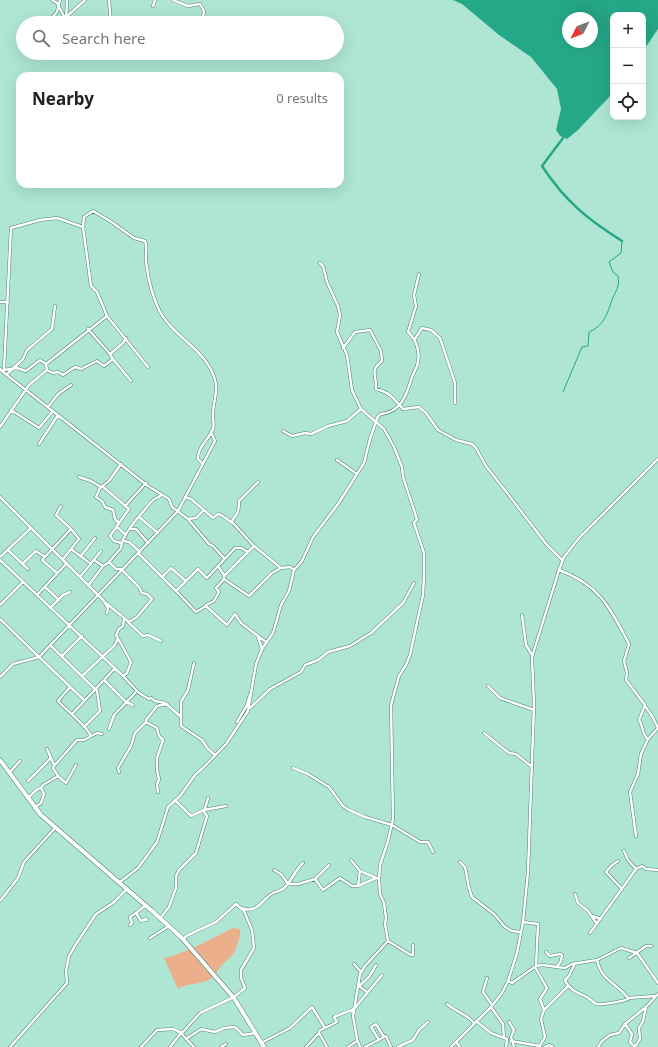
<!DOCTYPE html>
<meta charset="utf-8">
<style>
:root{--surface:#fff;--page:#f2f2f2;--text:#222;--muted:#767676;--line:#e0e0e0}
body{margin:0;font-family:"Noto Sans",sans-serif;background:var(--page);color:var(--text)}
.controls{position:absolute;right:12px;top:12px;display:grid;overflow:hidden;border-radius:8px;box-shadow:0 4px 16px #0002}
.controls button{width:36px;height:36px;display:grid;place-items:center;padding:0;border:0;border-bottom:1px solid var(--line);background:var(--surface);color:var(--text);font:20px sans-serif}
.compass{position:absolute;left:562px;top:12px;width:36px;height:36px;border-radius:50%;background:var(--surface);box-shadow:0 4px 16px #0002;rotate:228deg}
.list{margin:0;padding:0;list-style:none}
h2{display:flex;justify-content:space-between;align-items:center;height:52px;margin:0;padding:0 16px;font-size:17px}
h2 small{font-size:13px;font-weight:400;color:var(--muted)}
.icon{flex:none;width:22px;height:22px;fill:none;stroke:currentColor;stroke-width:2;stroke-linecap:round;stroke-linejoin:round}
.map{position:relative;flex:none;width:658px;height:1047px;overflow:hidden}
.search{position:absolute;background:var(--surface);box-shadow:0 4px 16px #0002;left:16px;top:16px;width:328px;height:44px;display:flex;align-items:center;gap:10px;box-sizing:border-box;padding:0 14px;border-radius:22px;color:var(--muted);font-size:15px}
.panel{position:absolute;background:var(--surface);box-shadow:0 4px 16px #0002;left:16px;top:72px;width:328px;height:116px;border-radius:12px}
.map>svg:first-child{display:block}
.green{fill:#ebaf8b}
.water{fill:#25a888;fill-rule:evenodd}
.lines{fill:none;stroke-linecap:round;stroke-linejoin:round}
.stream{stroke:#25a888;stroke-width:1}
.river{stroke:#25a888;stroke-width:2.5}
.minor-casing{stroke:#4c8170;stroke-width:3.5}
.major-casing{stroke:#4c8170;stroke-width:5}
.minor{stroke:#fff;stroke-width:2.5}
.major{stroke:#fff;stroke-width:4}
</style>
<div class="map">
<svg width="658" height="1047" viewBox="0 0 658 1047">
<rect width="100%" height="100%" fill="#aee6d3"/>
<!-- green -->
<path class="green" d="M233 928 240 929C242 933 236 950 233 954 227 961 220 965 216 974L193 948Z
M190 949 214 976C201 987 191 981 178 989L164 958 173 956Z"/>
<!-- water -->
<path class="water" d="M453 0H658V29L643 51V15H613V93L578 130 567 139 560 136 556 130 561 109 557 89 531 57 499 35 462 4ZM568 18H592V42H568Z"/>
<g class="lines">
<!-- stream -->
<path class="stream" d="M563 392 582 347 588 346 589 332C604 326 607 314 612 300 616 290 620 287 618 276L613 272 609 262 621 253 622 241"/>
<!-- river -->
<path class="river" d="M563 138 542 166C565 201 587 219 622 241"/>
<!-- minor casing -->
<g class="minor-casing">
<path id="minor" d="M52 0 57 3 65 18 85 0
M109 0 111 23
M173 0 188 6 200 4 204 11 202 22
M153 6 155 0
M58 23 51 19 57 12 60 0
M66 23 67 0
M83 227 84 217 93 211 110 221 134 238 145 241C148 247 145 255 146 262 148 278 153 298 160 312 175 339 210 351 216 384 217 394 213 405 213 414 212 420 215 424 213 429 209 439 197 448 198 459L203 464
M320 263 323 266 327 282 338 306 340 315 337 332 347 355 352 390 361 409 384 429 394 447 402 467 403 477 417 519 414 523 424 553V576L423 595 410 655 406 665 399 676 391 705 393 819 388 841 380 865 379 879 380 894 384 903 386 918 385 924 388 941 365 966 360 974 353 1016 357 1039 360 1047
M0 302H8
M107 316 148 367
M88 329 110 354
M415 339 422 328 431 330 440 338 455 383V403
M343 348 355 332 370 330 381 351 382 361C369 371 377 375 376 389 391 393 393 398 403 409L419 407 426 413 438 430 456 440 472 444 476 448 486 466 504 489 547 545 562 560
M113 359 110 354 123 343 126 338
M0 369 3 372 4 369 11 228 40 220 57 218 83 227 91 286 97 292 107 316 46 364 47 370 29 385 0 427
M4 370 17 368 26 371 40 360 46 364
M47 370 53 373 58 372 63 375 75 367 81 369 97 361 104 366 113 359 131 381
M3 372 148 486 169 499 172 507 188 519 196 518 204 510 213 518 218 514C224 515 227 521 233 523L254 546 281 568 290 567 294 570
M7 374 23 359 27 350 52 329 55 306
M48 407 58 394 71 385
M11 410 39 428 53 411
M283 431 292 436 305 433 311 434 328 426 347 421 361 409
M39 444 58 415
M337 460 357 474
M79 477 91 481 101 487
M102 486 129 509 110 536 114 541 121 543
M0 497 31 528
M185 497 191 499 204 510
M125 506 146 483
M139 517 158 533
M188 519 209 544 213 546 224 558
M118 522 115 519 113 510 105 507 102 501 96 497 100 488 109 481 121 464
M231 522C238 513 239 512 239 501L258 482
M117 527 126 535
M131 529H136L148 543
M124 541 129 542 140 552
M71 549 91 564
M8 550 28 569
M138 553 176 591 198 569 207 578 218 566
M81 556 95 538
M0 557 31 528 103 600 108 608 107 613
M63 559 79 539 71 529
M0 560 123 676
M94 560 103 566
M22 564 36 551 45 557
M123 569H116L109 562 121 548C122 533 141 515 151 502 153 499 158 498 161 495
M559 570C600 585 610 608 629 644L624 661 627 673 626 680 645 705 639 720C644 727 641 733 648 739L641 754 638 774 630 792 636 836
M57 573 42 560 71 529 56 515 61 506
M224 576 249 551
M80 577 101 551
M162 577 171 568 186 581
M224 579 249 596 272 573 281 568
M88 586 103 566 109 562
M45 587 59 600
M176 591 196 612 206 606 227 625 235 614 241 623 266 642
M37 595 67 563
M106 603 129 622 137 617 152 599 147 594 142 593 139 587 122 570
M0 605 23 582
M206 605 214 601 219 592 216 588 224 579V575L218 566 235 548H241L248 552 254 546
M50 608 63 595 70 592
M522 615 526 645 532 655
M0 619 39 657 178 511 215 441 211 432
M124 619 123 626 119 629 116 635 131 662 127 673 123 676 139 693 149 699 151 698 155 701 165 703 180 716
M128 622 143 636 148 635 161 641
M258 637 262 649
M50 645 97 691 100 711 84 727
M62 656 82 636
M194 663 188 690 181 702V726L202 740 208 749 215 755
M82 676 115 645 117 640
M0 677 13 664 39 657 84 700
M104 680 115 668
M488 686 500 698 534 710
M70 687 58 701C65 709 88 727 90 735
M645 706 652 716 658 728
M250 708 270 689 301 672 305 665 318 660 328 652 350 646 371 633 403 603 414 583
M73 713 104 680 126 702 133 705
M237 722 247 705 250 694
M109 729 114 715 137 691
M484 733 509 753 516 754 532 767
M648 739 658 728
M47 749 54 765
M293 768 308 774 329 787 343 806 349 810 365 817 392 825 420 842H428L433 852
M10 772 20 761
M119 772 118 768 131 746 135 733 146 722
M58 776 66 783 76 765
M28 781 51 758
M158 792 157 785 159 779 157 770V758L163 740 159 736 157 728 146 722V720L157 706 167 704
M28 798 36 790 41 788
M175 800 191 816 204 810 226 806
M34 808 41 803 44 794 41 788 43 785 58 776 53 768 54 766 77 740H84L97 733 102 734
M624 851 628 860 636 869
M351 860 360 871 379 879
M618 861 611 866 606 872 622 889
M460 862 465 867 469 888 472 897 494 914 505 927 512 931 520 932
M274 870 281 874 288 884H298L315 879 323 890 340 878 352 886H358L360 871
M315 879 329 865
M120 882 138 868 157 842 168 807 180 796 195 775 204 767 226 744 248 711 256 664 262 649 273 633 281 605 289 591 294 570 302 561 313 537 338 504 364 463 370 439 378 416 381 414C400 412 406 397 411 380 412 375 415 371 417 366 421 354 417 340 408 332L416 306 414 295 419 274
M358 886 376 878
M575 894 578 903 588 911 597 924
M0 901 18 878 24 862 56 827
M241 908C258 914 261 900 273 893 277 891 281 891 284 888 292 881 295 870 303 863
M136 913 146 905
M162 916 169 907 176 888V876L179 870 196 853 207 816 204 812 208 798
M592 916 601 919
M523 922 538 924 536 966
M130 925 132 923 130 917 136 913 141 921 146 919 147 920
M590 933 636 869 642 866 646 869 658 870
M150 938 169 926
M388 941 411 955H413V945
M629 958 646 946H651
M597 960C602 982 616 982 628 998L655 996
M575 963 569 976 565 980C569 990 579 993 587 997 590 999 593 1003 597 1004 601 1005 625 1001 628 999V998
M354 964 361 972
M535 967 547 988 540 999 544 1010 541 1019 545 1037 539 1047
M557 967 565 968 572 964 597 960 621 948 637 953 658 983
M487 978 483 992 492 1005
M508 981 512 983 536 966 543 965 557 967 561 961 562 955 560 954 550 956 546 952
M367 992 359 986 369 977 376 965
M447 1004C456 1012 467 1014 474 1023
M491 1007 503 1024 504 1037
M544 1010 568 986
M476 1021 491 1033 507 1039 506 1047
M509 1022 514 1030 511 1037 514 1047
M625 1024 632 1034 630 1042 635 1047
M319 1033 327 1047
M186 1039 201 1029 215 1032 224 1028 235 1027 243 1035 255 1033
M379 1040 371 1027 376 1024 384 1037
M511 1041 540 1046
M456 1042 460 1047
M261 1043 290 1028 312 1007 325 1028
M10 1047 67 983 66 971 69 956 76 944 96 914 113 903 127 889
M141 1047 157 1030 173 1029 182 1033 200 1013 234 997 245 988 241 978V970L254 948 252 930 244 911 236 904 216 922 186 936 184 939
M170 1047 181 1033 194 1047
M221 1047 226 1044
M306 1047 319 1033V1031L337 1022 334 1017 354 1009 382 975
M348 1047 357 1041
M365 1047 386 1036 391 1047
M398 1047 413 1040 419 1030 428 1022
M451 1047 491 1007 502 993 508 981 517 953 523 922 528 872 534 705 532 657 559 570 564 557 579 538 658 459
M545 1047 549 1045 553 1047
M598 1047 602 1041 610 1035 619 1033 625 1024 646 1007
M635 1047 640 1039 639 1028 643 1021 646 1007 658 994"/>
</g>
<!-- major casing -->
<g class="major-casing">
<path id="major" d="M0 760 41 815 151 910 182 938 234 998 264 1047"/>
</g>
<!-- minor -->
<use href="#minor" class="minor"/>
<!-- major -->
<use href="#major" class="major"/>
</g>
</svg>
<div class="controls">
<button>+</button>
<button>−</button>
<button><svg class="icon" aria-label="locate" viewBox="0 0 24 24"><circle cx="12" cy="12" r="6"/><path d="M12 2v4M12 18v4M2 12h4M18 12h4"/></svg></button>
</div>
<svg class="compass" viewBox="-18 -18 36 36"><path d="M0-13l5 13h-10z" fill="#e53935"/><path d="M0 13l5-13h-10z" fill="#767676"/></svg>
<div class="search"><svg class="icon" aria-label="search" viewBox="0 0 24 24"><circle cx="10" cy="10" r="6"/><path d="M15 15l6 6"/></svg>Search here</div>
<section class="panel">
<h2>Nearby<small>0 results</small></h2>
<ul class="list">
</ul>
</section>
</div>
